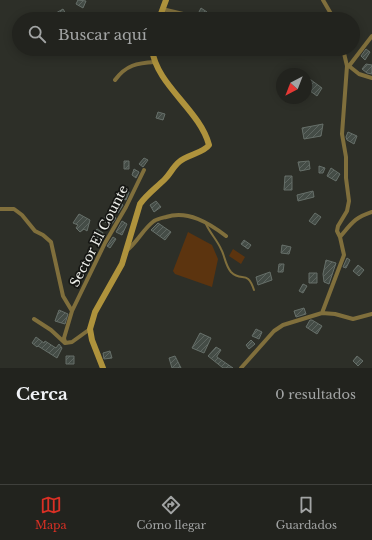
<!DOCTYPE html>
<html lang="es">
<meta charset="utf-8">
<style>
:root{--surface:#22231e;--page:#2a2b27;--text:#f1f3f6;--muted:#a2a4a4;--line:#3f403c;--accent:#d93025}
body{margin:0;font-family:"Libre Baskerville",serif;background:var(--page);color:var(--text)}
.compass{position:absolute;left:276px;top:68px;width:36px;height:36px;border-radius:50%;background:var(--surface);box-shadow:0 2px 10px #0003;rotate:222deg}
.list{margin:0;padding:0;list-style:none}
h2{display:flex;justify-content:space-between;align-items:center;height:52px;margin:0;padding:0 16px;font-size:17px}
h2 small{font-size:13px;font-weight:400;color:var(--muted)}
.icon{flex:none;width:22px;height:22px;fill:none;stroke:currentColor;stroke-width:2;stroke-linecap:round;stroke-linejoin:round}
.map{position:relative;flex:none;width:372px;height:368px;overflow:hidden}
.search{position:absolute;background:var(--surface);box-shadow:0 2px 10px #0003;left:12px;right:12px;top:12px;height:44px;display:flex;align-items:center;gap:10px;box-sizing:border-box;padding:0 14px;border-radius:22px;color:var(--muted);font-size:15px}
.sheet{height:116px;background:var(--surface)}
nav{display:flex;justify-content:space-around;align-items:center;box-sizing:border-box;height:56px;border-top:1px solid var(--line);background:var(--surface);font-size:11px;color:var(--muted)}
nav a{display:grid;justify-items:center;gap:2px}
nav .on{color:var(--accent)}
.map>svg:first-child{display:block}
.grass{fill:#5c340f}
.building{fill:url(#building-hatch);stroke:#666f69}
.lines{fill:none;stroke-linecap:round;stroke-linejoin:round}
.lane{stroke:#806f3c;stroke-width:2}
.street{stroke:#806f3c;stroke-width:4}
.secondary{stroke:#af933c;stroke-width:6}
.labels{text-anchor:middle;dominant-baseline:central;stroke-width:3.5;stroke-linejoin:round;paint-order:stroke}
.street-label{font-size:13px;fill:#f0f1ec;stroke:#161714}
</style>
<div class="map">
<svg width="372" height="368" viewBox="0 0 372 368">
<defs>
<pattern id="building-hatch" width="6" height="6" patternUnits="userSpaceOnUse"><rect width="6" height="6" fill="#444c46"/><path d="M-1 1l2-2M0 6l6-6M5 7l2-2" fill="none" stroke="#5f6661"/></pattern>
</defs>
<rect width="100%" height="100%" fill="#2d2f28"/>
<!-- grass -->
<path class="grass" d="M188 232 212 245 218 259 212 287 175 274 173 271Z
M233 249 245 257 241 264 229 256Z"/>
<!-- building -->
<path class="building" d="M78 0 86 1 83 8 76 4Z
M201 8 207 12 203 18 202 15 198 14Z
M63 9 66 14 59 18 56 13Z
M366 49 370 52 365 60 361 56Z
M366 64 372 65V74L367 73 362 69Z
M307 77 322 88 317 96 306 88Z
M158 112 165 114 163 120 156 118Z
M323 124 321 136 304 139 302 128Z
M348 132 357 136 354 144 347 140 346 137Z
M144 158 148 160 143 167 139 164Z
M124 161H129V169H124Z
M309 161 310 169 300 171 298 162Z
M319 166 325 168 323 173H319Z
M331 168 340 174 336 181 327 176Z
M134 169 139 172 136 178 132 175Z
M285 176H292V190H284Z
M126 190 129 192 126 200 122 198Z
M313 191 314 197 298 201 297 195Z
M156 201 161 207 154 212 150 205Z
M119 202 123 205 118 213 114 210Z
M107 213 116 218 111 225 103 221Z
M315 213 321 217 315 225 309 221Z
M79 214 90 220 87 231 84 229 80 232 76 228 78 225 73 223Z
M122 221 127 224 122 235 116 232Z
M158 223 171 232 165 240 151 230Z
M97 229 106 235 102 241 93 234Z
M113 237 116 239 110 248 107 246Z
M244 240 251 245 248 249 241 244Z
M282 245 291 247 289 254 281 253Z
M347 258 350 260 346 268 343 267Z
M326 260 336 263 329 284 324 282 323 274Z
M279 264H284L283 272H278Z
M358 265 364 270 359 276 353 271Z
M270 272 272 280 258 285 256 277Z
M309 273H317V283H309Z
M303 284 307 286 303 293 299 291Z
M304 308 306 314 296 317 294 311Z
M59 310 68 314 65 324 55 321Z
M310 320H312L322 326 317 334 306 327Z
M256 329 262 332 259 339 252 336Z
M200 333 211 338 204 353 192 348Z
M36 337 44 343 45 341 56 348 59 344 62 348 57 358 38 346 37 347 32 343Z
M251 340 255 344 249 349 246 345Z
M216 347 221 350 217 356V357L233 368H223L208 356Z
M110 351 112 358 104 359 103 353Z
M66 356H74V364H66Z
M175 356 181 368H172L169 358Z
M357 356 363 361 358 366 353 361Z"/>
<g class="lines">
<!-- lane -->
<path class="lane" d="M206 224C210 233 217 240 221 249 225 256 225 265 231 272 242 283 247 269 254 290"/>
<!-- street -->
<path class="street" d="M323 0 334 19
M162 9 200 18
M347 66H349L372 36
M349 66 359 74 372 78
M115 80C126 65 137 63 155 62
M0 209H14L22 215 35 231 43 235 51 242 63 296 72 311 64 338 65 343 72 342 90 329
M340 237 337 231 338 226 347 211 349 201 346 178V157L342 134 347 66 343 49
M126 251C137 243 143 229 154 221 157 219 162 218 166 217 188 210 209 223 226 236
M72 311 105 243 126 207 144 170
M322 313 335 314 353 319 372 314
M34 319 51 330 65 343
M241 368 274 331 283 325 322 313 344 255 340 237C352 223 354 218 372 212"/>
<!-- secondary -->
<path class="secondary" d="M159 19 166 0
M103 368 92 340 90 329 95 312 122 264 140 204C147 194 156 188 165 179 170 174 173 167 179 162 186 155 204 153 209 145 200 110 156 85 152 49"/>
</g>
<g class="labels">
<!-- street labels -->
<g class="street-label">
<text transform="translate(99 236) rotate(-63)">Sector El Counte</text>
</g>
</g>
</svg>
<svg class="compass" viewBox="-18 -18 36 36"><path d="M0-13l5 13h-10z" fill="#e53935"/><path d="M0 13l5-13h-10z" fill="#a2a4a4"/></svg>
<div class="search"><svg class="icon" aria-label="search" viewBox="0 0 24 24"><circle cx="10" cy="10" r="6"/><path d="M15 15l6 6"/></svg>Buscar aquí</div>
</div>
<section class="sheet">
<h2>Cerca<small>0 resultados</small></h2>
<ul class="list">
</ul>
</section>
<nav>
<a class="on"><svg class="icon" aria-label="map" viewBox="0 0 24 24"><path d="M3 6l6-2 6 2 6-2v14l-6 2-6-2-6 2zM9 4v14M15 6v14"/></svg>Mapa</a>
<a><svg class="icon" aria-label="directions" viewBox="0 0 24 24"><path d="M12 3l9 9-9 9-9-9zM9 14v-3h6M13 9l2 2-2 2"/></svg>Cómo llegar</a>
<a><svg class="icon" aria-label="saved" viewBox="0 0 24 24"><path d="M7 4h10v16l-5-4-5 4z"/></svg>Guardados</a>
</nav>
